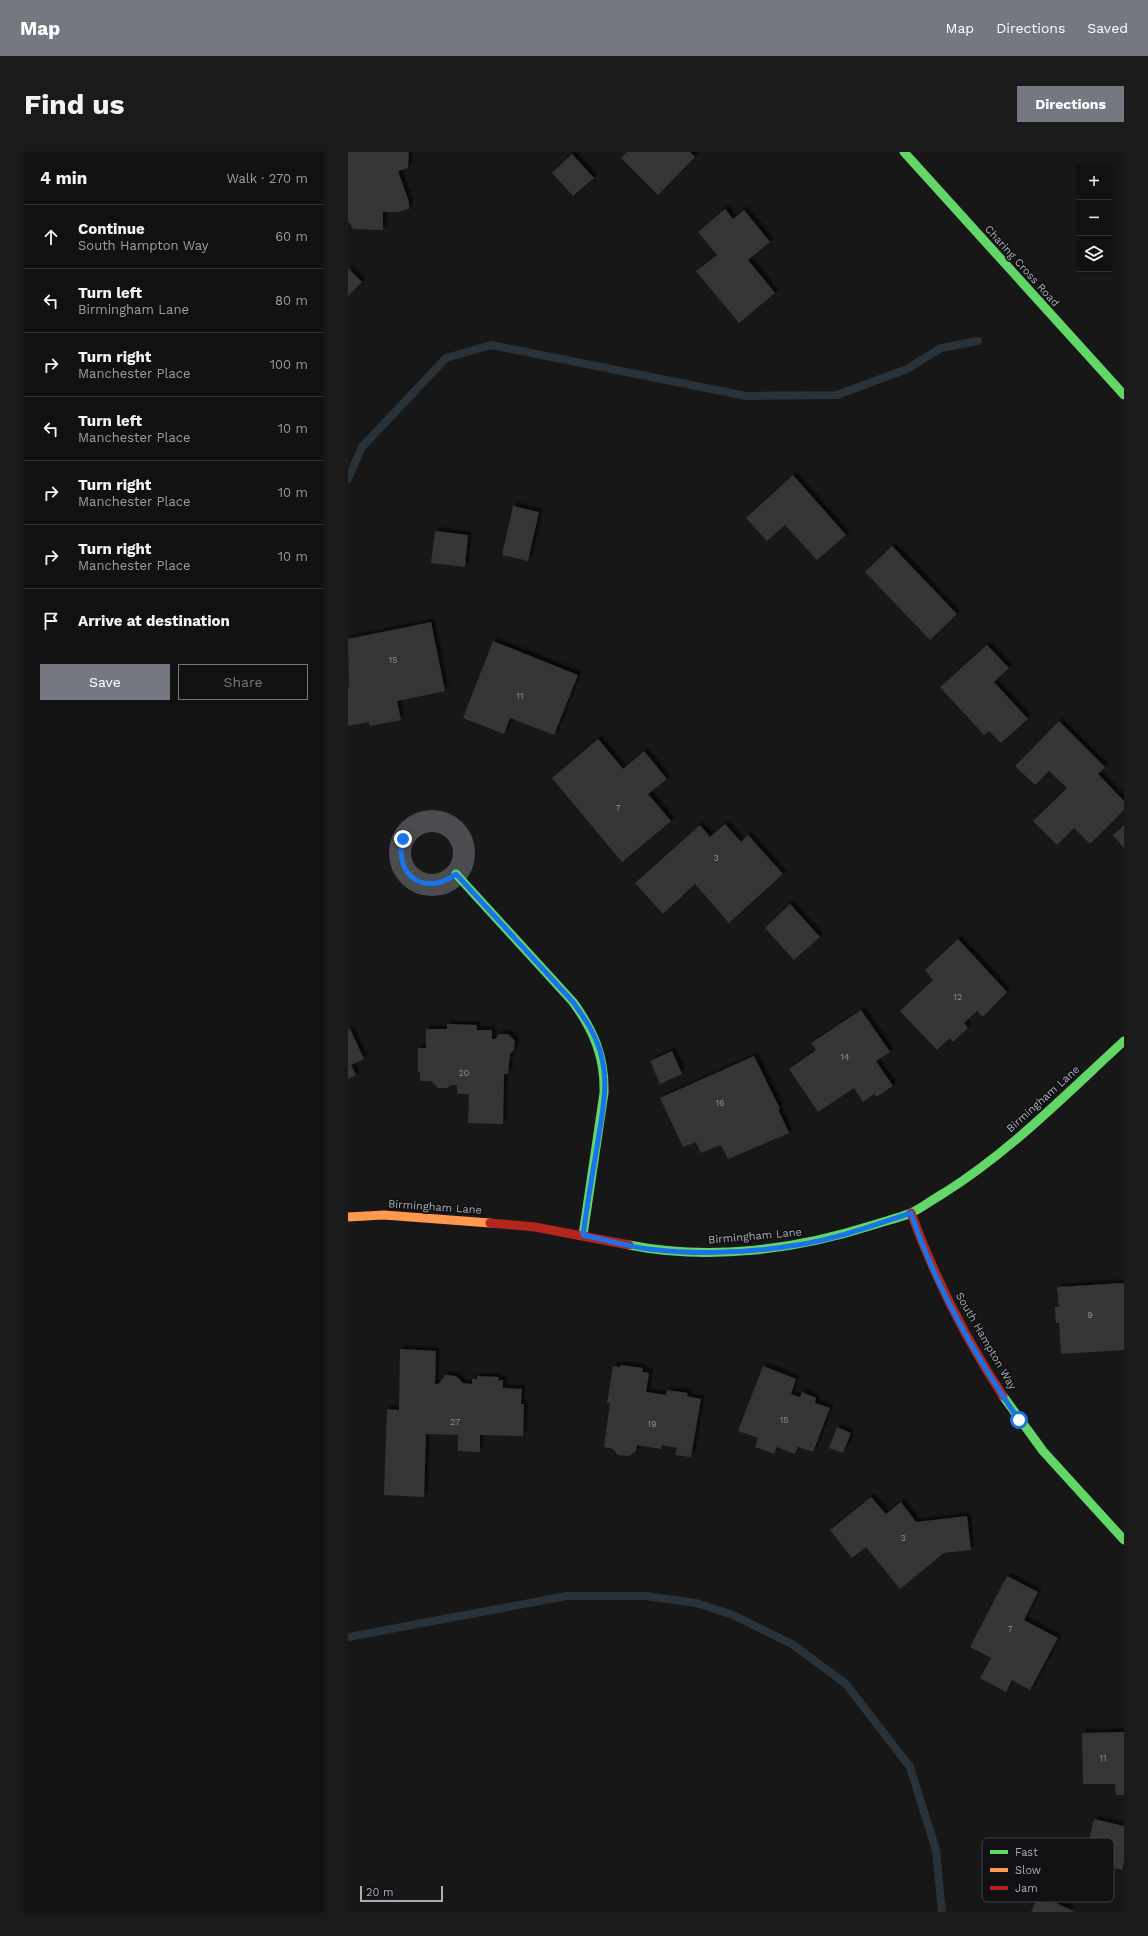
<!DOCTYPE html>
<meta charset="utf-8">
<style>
:root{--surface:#111;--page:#1a1a1a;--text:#f1f3f6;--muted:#9c9d9f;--line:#303131;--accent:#757880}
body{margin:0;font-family:"Work Sans",sans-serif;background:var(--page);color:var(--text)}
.controls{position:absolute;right:12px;top:12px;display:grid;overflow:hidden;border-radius:0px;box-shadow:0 1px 3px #0004}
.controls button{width:36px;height:36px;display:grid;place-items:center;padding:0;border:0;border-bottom:1px solid var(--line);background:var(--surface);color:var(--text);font:20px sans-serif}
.scale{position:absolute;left:12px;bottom:10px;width:83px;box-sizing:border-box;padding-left:4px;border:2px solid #a8adb8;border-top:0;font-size:11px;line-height:14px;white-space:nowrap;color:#a8adb8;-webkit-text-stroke:3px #111113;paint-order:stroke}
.stop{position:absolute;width:12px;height:12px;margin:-9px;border:3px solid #1a73e8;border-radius:50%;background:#fff}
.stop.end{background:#1a73e8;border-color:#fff;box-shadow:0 1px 4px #0008}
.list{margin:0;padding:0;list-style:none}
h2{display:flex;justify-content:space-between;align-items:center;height:52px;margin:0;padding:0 16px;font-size:17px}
h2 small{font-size:13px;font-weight:400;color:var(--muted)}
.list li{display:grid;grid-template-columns:26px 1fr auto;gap:12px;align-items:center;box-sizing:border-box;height:64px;padding:0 16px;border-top:1px solid var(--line)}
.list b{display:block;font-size:15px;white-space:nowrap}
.list p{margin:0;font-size:13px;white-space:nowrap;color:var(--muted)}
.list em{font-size:13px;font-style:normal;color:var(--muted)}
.actions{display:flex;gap:8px;padding:12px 16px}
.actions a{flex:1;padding:9px 0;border:1px solid var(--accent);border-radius:0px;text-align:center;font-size:14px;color:var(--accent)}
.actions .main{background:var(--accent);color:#fff}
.icon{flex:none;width:22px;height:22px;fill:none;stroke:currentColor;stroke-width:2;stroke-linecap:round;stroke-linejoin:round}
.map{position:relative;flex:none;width:776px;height:1760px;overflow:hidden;border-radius:0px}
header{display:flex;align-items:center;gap:24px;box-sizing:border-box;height:56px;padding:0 20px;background:var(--accent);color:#fff}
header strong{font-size:19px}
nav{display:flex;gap:22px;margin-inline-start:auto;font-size:14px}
.intro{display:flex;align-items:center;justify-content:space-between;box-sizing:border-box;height:96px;padding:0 24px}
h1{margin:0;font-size:28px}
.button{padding:10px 18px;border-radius:0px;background:var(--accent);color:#fff;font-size:14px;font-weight:700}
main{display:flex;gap:24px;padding:0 24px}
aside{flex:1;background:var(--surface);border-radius:0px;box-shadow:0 1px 3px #0004}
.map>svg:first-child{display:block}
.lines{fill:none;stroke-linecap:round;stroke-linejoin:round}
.stream{stroke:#2a3239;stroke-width:8}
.building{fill:#353536;filter:url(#shadow)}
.street{stroke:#4b4c50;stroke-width:22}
.fast{stroke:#63d668;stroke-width:9}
.slow{stroke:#ff974d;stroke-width:9}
.jam{stroke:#b3261e;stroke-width:9}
.route{stroke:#1a73e8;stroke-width:5}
.labels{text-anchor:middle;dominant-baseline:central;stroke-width:3.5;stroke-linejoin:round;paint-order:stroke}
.number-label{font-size:9px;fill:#8b8f98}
.street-label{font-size:11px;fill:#a8adb8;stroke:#111113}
.key{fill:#111113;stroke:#3e4045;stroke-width:1}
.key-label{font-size:11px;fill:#a8adb8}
</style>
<header>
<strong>Map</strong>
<nav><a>Map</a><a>Directions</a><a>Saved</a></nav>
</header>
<div class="intro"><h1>Find us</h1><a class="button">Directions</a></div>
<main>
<aside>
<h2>4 min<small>Walk · 270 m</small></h2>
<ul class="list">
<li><svg class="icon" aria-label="ahead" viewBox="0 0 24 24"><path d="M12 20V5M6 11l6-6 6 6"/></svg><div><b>Continue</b><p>South Hampton Way</p></div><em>60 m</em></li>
<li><svg class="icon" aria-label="left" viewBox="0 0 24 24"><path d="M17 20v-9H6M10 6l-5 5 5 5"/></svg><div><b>Turn left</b><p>Birmingham Lane</p></div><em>80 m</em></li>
<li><svg class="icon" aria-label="right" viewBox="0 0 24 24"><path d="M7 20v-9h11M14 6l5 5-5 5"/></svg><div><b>Turn right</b><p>Manchester Place</p></div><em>100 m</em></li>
<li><svg class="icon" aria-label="left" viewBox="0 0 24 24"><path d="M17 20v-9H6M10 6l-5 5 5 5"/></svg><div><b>Turn left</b><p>Manchester Place</p></div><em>10 m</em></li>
<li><svg class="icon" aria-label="right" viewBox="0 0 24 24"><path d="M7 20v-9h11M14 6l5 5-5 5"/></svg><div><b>Turn right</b><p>Manchester Place</p></div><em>10 m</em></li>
<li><svg class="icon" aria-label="right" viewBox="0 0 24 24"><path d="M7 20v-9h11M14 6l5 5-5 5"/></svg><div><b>Turn right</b><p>Manchester Place</p></div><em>10 m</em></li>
<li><svg class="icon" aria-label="arrive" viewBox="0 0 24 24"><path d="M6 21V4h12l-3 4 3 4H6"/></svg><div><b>Arrive at destination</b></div></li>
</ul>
<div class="actions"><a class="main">Save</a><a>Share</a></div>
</aside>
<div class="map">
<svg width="776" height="1760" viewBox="0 0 776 1760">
<defs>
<filter id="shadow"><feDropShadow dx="3.5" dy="-3.5" stdDeviation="1" flood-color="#0009"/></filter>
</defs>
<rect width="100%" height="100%" fill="#171717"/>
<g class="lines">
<!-- stream -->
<path class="stream" d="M0 327 14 295 98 206 143 193 398 244 489 243 559 217 593 196 630 189
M0 1485 219 1444H297L348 1451 385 1463 444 1492 498 1532 562 1615 588 1698 594 1760"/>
</g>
<!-- building -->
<path class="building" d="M0 0H61L60 16 50 19 61 50V57L50 60H35V78L5 77 2 71H0Z
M279 0H342L347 5 310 43 273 6Z
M224 2 246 26 225 44 204 21Z
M377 57 385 67 396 58 422 90 400 108 427 141 391 171 348 119 369 103 350 80Z
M0 116 14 130 0 144Z
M445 323 498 383 469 408 437 373 419 389 398 366Z
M165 354 191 360 180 409 154 403Z
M87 379 120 383 117 415 83 411Z
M544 394 609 462 582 488 517 420Z
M83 470 97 539 49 549 53 568 22 574 21 570 0 574V536H1L0 487Z
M145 489 230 523 206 583 162 566 156 582 115 566Z
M639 493 661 516 646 530 680 567 653 591 641 579 636 583 592 535Z
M711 569 757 615 750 622 776 649V658L742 692 726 676 709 693 685 669 719 636 701 619 687 633 667 614Z
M250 587 275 617 296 599 319 627 300 642 323 669 274 710 204 626Z
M377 672 393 690 400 683 435 722 381 771 347 732 315 762 287 731 352 673 362 685Z
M776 673V696L765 683Z
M442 752 472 785 446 808 417 776Z
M610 787 659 840 635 865 629 859 616 871 620 876 605 890 602 886 589 898 552 859 585 828 577 818Z
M513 858 542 900 528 909 545 934 528 945 526 942 515 950 506 936 470 960 441 917 468 898 463 891Z
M99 872 129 873V878H144V887H147L151 882H160L167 889 166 898 162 902 160 922H156L155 972 120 971 121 942H109V933H103L99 936H90L83 929H72V920H70V896H78V877H99Z
M2 877 16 907 3 913 8 923 0 927V878Z
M324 899 334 922 312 932 302 909Z
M406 904 432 957H430L441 981 380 1007 373 993 353 1001 348 990 335 995 312 946Z
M776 1131V1198L713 1202 711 1171H708L707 1155H711L709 1135Z
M52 1197 88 1199 87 1232H90L98 1223 108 1224 115 1231 124 1232V1227H129V1224L151 1225 150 1228H155V1236L174 1237 173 1252H176L175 1284 132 1283V1300L110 1299V1283L78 1282 76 1345 36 1343 39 1257 51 1258Z
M273 1213 295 1216 294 1220 301 1221 298 1240 318 1243 319 1238 340 1241 339 1244 353 1247 343 1305 327 1303 329 1296 314 1293 313 1297 289 1293 288 1299 281 1304 270 1303 265 1297 256 1295 262 1251H259L265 1214 272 1215Z
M415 1214 448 1227 443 1242 452 1245 454 1240 468 1246 467 1251 482 1256 465 1300 450 1295 447 1302 429 1295 426 1302 407 1295 410 1286 390 1279Z
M489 1275 503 1281 495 1301 481 1296Z
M523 1345 538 1362 553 1350 568 1370 619 1364 623 1398 596 1401 552 1437 518 1395 504 1406 482 1378Z
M659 1424 690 1440 676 1468 710 1486 682 1538 664 1528 658 1540 632 1526 643 1506 622 1495Z
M776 1580V1643H768L767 1632H735L734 1581Z
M746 1667 776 1674V1709L774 1718 736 1708Z
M691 1743 727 1760H683Z"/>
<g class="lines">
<!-- street -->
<path class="street" d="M52 701a32 32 0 1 1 64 0a32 32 0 1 1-64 0Z"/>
<!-- fast -->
<path class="fast" d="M556 0 776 243
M108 722 225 850C246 879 257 905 256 941L235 1083
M281 1093C361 1109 447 1098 525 1073 537 1069 551 1066 563 1061 574 1056 585 1047 596 1041 663 999 718 942 776 889
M655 1244 695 1299 776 1388"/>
<!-- slow -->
<path class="slow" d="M0 1065 36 1063 142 1071"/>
<!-- jam -->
<path class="jam" d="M563 1061C587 1126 617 1186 655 1244
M142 1071 187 1075 281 1093"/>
</g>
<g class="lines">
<!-- route -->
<path class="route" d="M55 687C45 724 78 745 108 722L225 850C238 868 250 886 254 907 261 936 253 967 249 995 244 1024 239 1054 235 1083 257 1088 279 1094 300 1097 349 1103 401 1101 449 1093 488 1087 526 1073 563 1061 588 1136 627 1204 671 1268"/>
</g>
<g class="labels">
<!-- number labels -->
<g class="number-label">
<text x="45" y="508">15</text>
<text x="172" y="544">11</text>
<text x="270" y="656">7</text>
<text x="368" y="706">3</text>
<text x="610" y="845">12</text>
<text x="497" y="905">14</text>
<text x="116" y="921">20</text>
<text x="372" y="951">16</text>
<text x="742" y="1163">9</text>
<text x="436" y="1268">15</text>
<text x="107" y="1270">27</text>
<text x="304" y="1272">19</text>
<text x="555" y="1386">3</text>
<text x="662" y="1477">7</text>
<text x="755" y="1606">11</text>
</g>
<!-- street labels -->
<g class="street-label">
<text transform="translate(674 114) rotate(48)">Charing Cross Road</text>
<text transform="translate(695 947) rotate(-42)">Birmingham Lane</text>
<text transform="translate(87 1055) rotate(4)">Birmingham Lane</text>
<text transform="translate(407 1084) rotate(-5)">Birmingham Lane</text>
<text transform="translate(638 1189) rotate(60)">South Hampton Way</text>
</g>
</g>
<!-- legend -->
<rect x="634" y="1686" width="132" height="64" rx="6" class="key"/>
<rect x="642" y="1698" width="18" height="4" fill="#63d668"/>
<rect x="642" y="1716" width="18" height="4" fill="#ff974d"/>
<rect x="642" y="1734" width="18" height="4" fill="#b3261e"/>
<g class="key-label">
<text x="667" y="1704">Fast</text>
<text x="667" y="1722">Slow</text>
<text x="667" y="1740">Jam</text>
</g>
</svg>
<div class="controls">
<button>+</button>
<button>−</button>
<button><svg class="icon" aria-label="layers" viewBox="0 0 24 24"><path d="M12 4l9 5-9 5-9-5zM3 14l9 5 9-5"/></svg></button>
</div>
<div class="scale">20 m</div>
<div class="stop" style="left:671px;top:1268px"></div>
<div class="stop end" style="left:55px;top:687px"></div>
</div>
</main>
